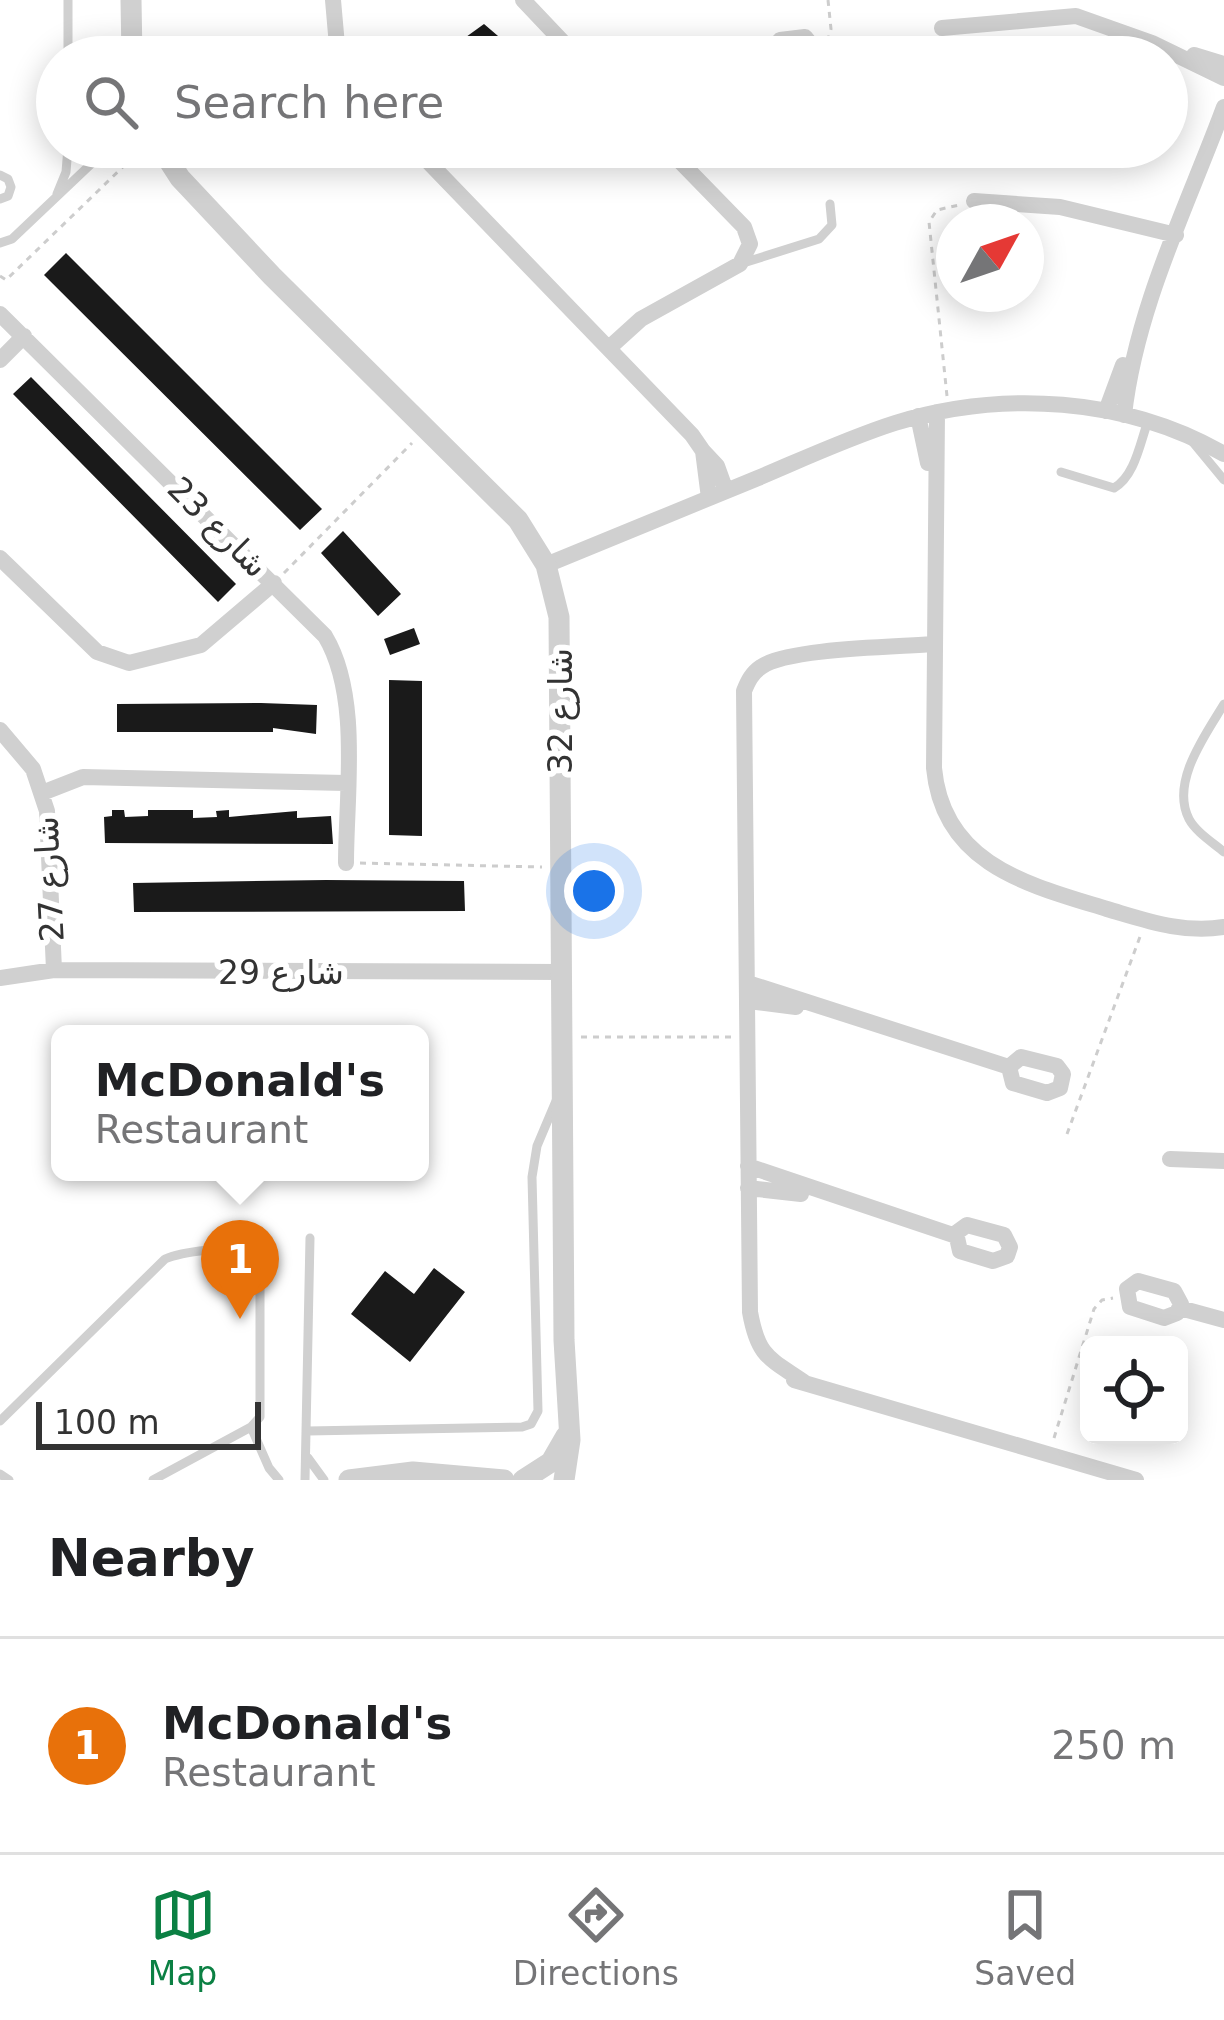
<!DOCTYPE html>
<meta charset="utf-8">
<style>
:root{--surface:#fff;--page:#f6f6f6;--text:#202124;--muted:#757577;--line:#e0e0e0;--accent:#0b8043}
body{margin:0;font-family:"DejaVu Sans",Cairo,sans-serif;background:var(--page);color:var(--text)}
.controls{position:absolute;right:36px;bottom:36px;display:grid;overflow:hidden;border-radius:18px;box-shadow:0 6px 30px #0003}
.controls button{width:108px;height:108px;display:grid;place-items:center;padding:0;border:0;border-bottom:3px solid var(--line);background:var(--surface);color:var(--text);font:60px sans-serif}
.compass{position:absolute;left:936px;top:204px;width:108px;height:108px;border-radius:50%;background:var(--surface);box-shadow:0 6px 30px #0003;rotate:50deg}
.scale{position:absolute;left:36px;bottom:30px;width:225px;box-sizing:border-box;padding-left:12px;border:6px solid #333;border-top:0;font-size:33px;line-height:42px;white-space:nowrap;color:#333;-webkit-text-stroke:9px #fff;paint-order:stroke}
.you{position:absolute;left:594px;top:891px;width:42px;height:42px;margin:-30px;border:9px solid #fff;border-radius:50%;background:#1a73e8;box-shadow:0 0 0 18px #1a73e833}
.badge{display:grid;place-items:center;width:78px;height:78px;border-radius:50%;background:var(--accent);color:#fff;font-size:39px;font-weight:700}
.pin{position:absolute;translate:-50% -99px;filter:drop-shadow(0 3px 6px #0008)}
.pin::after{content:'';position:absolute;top:63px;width:42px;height:36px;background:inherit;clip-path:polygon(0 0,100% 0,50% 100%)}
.popup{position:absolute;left:51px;top:1025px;width:378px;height:156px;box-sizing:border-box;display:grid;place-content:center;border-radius:18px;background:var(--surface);filter:drop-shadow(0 3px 9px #0005);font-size:39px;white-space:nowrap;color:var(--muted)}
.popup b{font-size:45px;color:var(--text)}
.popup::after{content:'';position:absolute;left:50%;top:100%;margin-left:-24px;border:24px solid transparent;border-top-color:var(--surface)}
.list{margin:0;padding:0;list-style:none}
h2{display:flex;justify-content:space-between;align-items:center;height:156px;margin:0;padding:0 48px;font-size:51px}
h2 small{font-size:39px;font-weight:400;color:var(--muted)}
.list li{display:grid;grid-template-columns:78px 1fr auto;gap:36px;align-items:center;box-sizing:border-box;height:216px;padding:0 48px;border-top:3px solid var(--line)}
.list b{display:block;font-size:45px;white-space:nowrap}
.list p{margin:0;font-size:39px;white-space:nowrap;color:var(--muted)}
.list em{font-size:39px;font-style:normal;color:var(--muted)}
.icon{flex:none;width:66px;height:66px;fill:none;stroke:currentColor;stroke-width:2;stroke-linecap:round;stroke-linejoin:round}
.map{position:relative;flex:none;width:1224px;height:1480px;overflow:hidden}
.search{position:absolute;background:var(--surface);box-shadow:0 6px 30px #0003;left:36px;right:36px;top:36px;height:132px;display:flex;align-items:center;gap:30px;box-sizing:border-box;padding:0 42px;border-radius:66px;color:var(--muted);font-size:45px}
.sheet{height:372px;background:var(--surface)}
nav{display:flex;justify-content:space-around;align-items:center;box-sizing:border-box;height:168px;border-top:3px solid var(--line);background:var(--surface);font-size:33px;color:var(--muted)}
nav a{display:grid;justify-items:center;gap:6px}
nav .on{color:var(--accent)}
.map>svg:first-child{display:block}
.building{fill:#1a1a1a}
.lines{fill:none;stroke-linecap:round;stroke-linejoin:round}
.path{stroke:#cdcdcd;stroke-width:3;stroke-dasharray:6 6;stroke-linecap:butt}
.service{stroke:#d0d0d0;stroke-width:9}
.minor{stroke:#d0d0d0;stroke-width:16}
.tertiary{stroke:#d0d0d0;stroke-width:21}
.labels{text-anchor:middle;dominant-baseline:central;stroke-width:12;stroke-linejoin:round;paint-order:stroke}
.street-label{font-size:33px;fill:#333;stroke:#fff}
</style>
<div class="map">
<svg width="1224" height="1480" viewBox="0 0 1224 1480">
<rect width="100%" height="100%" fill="#fff"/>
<!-- building -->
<path class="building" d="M484 24 511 47 501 57H485L466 37Z
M66 253 322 509 300 530 44 275Z
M31 377 236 584 218 602 13 394Z
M343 531 401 594 378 616 321 553Z
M414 628 420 644 390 655 384 639Z
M389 680 422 681V836L389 835Z
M261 703 317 705 316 734 273 728V732H117V704Z
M112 810H124L125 817 148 816V810H193V818L217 817 216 811 229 810V817L297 811V818L331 816 333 844 105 843 104 817 112 816Z
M326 880 464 881 465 911 134 912 133 883Z
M434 1268 465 1292 410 1362 351 1314 385 1271 414 1294Z"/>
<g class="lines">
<!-- path -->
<path class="path" d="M828 0 831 29 828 39
M0 276 6 280 131 159 121 148
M947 396 929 222 937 210 959 205
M284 573 412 443
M360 863 542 867
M581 1037H734
M1067 1134 1141 934
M1054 1438 1094 1309 1102 1300 1113 1298"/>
<!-- service -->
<path class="service" d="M68 57V0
M0 175 8 179 11 187 8 196 0 199
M57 194 66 172 68 147
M0 243 12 239 109 147
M740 264 819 239 832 225 830 204
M1191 440 1224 480
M1061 472 1114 488C1135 476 1140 443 1148 421
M1224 704C1206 734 1170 782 1189 819 1196 832 1212 842 1224 852
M0 1421 165 1259C181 1252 232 1245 248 1252 257 1256 257 1261 260 1269V1417L251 1427 153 1480
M251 1427 269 1468 279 1480
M308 1431 522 1427 531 1424 538 1411 532 1177 537 1146 556 1101
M308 1458 324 1480
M0 1474 9 1480
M305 1480 310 1238"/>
<!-- minor -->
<path class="minor" d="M333 0 338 57
M523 0 577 57
M942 28 1076 16 1152 43 1224 78
M1194 55 1224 64
M717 57 776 49
M780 57 775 48 780 40 805 37 813 47 803 57
M414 147 692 435 703 451 709 498
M974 201 1060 207 1176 235
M0 314 325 636C361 696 346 794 346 863
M609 348 641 319 740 264 750 244 744 227 666 147
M0 360 24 336
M1106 411 1123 365
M937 412 934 768C943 865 1029 885 1107 909 1145 920 1183 934 1224 927
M1124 415C1136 308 1187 207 1224 107
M918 416 928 463
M703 451 717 466 726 491
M0 558 97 652 129 663 201 645 274 583
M546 565C617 536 687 507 758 478 803 459 848 438 895 423 1002 390 1125 397 1224 454
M0 730 33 769 47 811 54 970
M42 793 83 777 346 783
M0 978 54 970 562 972
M748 983 1009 1067
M748 1001 796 1007
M1021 1057 1057 1066 1063 1074 1060 1088 1047 1093 1013 1083 1009 1067Z
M1170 1159 1224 1161
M748 1166 956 1236
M748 1188 801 1194
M967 1225 1004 1235 1010 1247 1007 1256 993 1261 960 1251 956 1233Z
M1138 1281 1174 1291 1181 1304 1177 1313 1164 1318 1130 1307 1127 1289Z
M1180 1308 1224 1320
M794 1380 1136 1480
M804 1382C769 1358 758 1357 750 1312L744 691C748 681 752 673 761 667 787 648 898 647 934 644"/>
<!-- tertiary -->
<path class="tertiary" d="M131 0 132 57
M160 147 180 178 272 276 518 520 546 565 559 617 564 1340 570 1440 564 1480
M349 1480 413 1472 504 1480
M523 1480 551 1462 566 1436"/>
</g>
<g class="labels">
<!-- street labels -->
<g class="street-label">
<text transform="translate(218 527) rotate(45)">شارع 23</text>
<text transform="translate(560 711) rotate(-90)">شارع 32</text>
<text transform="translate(49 879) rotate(-93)">شارع 27</text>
<text x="281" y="972">شارع 29</text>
</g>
</g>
</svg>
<div class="controls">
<button><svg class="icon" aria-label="locate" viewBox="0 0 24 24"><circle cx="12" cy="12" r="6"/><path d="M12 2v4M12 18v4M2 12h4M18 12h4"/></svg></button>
</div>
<svg class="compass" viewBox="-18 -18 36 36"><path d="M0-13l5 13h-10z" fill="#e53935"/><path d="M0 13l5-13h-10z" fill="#757577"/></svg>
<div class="scale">100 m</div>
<div class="you"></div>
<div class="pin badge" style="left:240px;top:1319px;background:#e8710a">1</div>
<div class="popup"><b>McDonald's</b>Restaurant</div>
<div class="search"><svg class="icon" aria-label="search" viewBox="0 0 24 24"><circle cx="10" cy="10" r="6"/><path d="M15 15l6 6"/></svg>Search here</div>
</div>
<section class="sheet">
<h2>Nearby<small></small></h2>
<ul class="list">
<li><span class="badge" style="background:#e8710a">1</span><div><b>McDonald's</b><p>Restaurant</p></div><em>250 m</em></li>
</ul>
</section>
<nav>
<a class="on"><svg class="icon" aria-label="map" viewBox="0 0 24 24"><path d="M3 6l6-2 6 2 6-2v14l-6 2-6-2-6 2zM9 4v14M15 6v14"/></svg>Map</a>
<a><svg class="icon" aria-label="directions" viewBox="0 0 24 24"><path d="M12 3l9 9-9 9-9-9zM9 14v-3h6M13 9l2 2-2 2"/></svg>Directions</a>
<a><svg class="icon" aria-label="saved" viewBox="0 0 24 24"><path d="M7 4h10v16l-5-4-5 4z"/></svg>Saved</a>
</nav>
